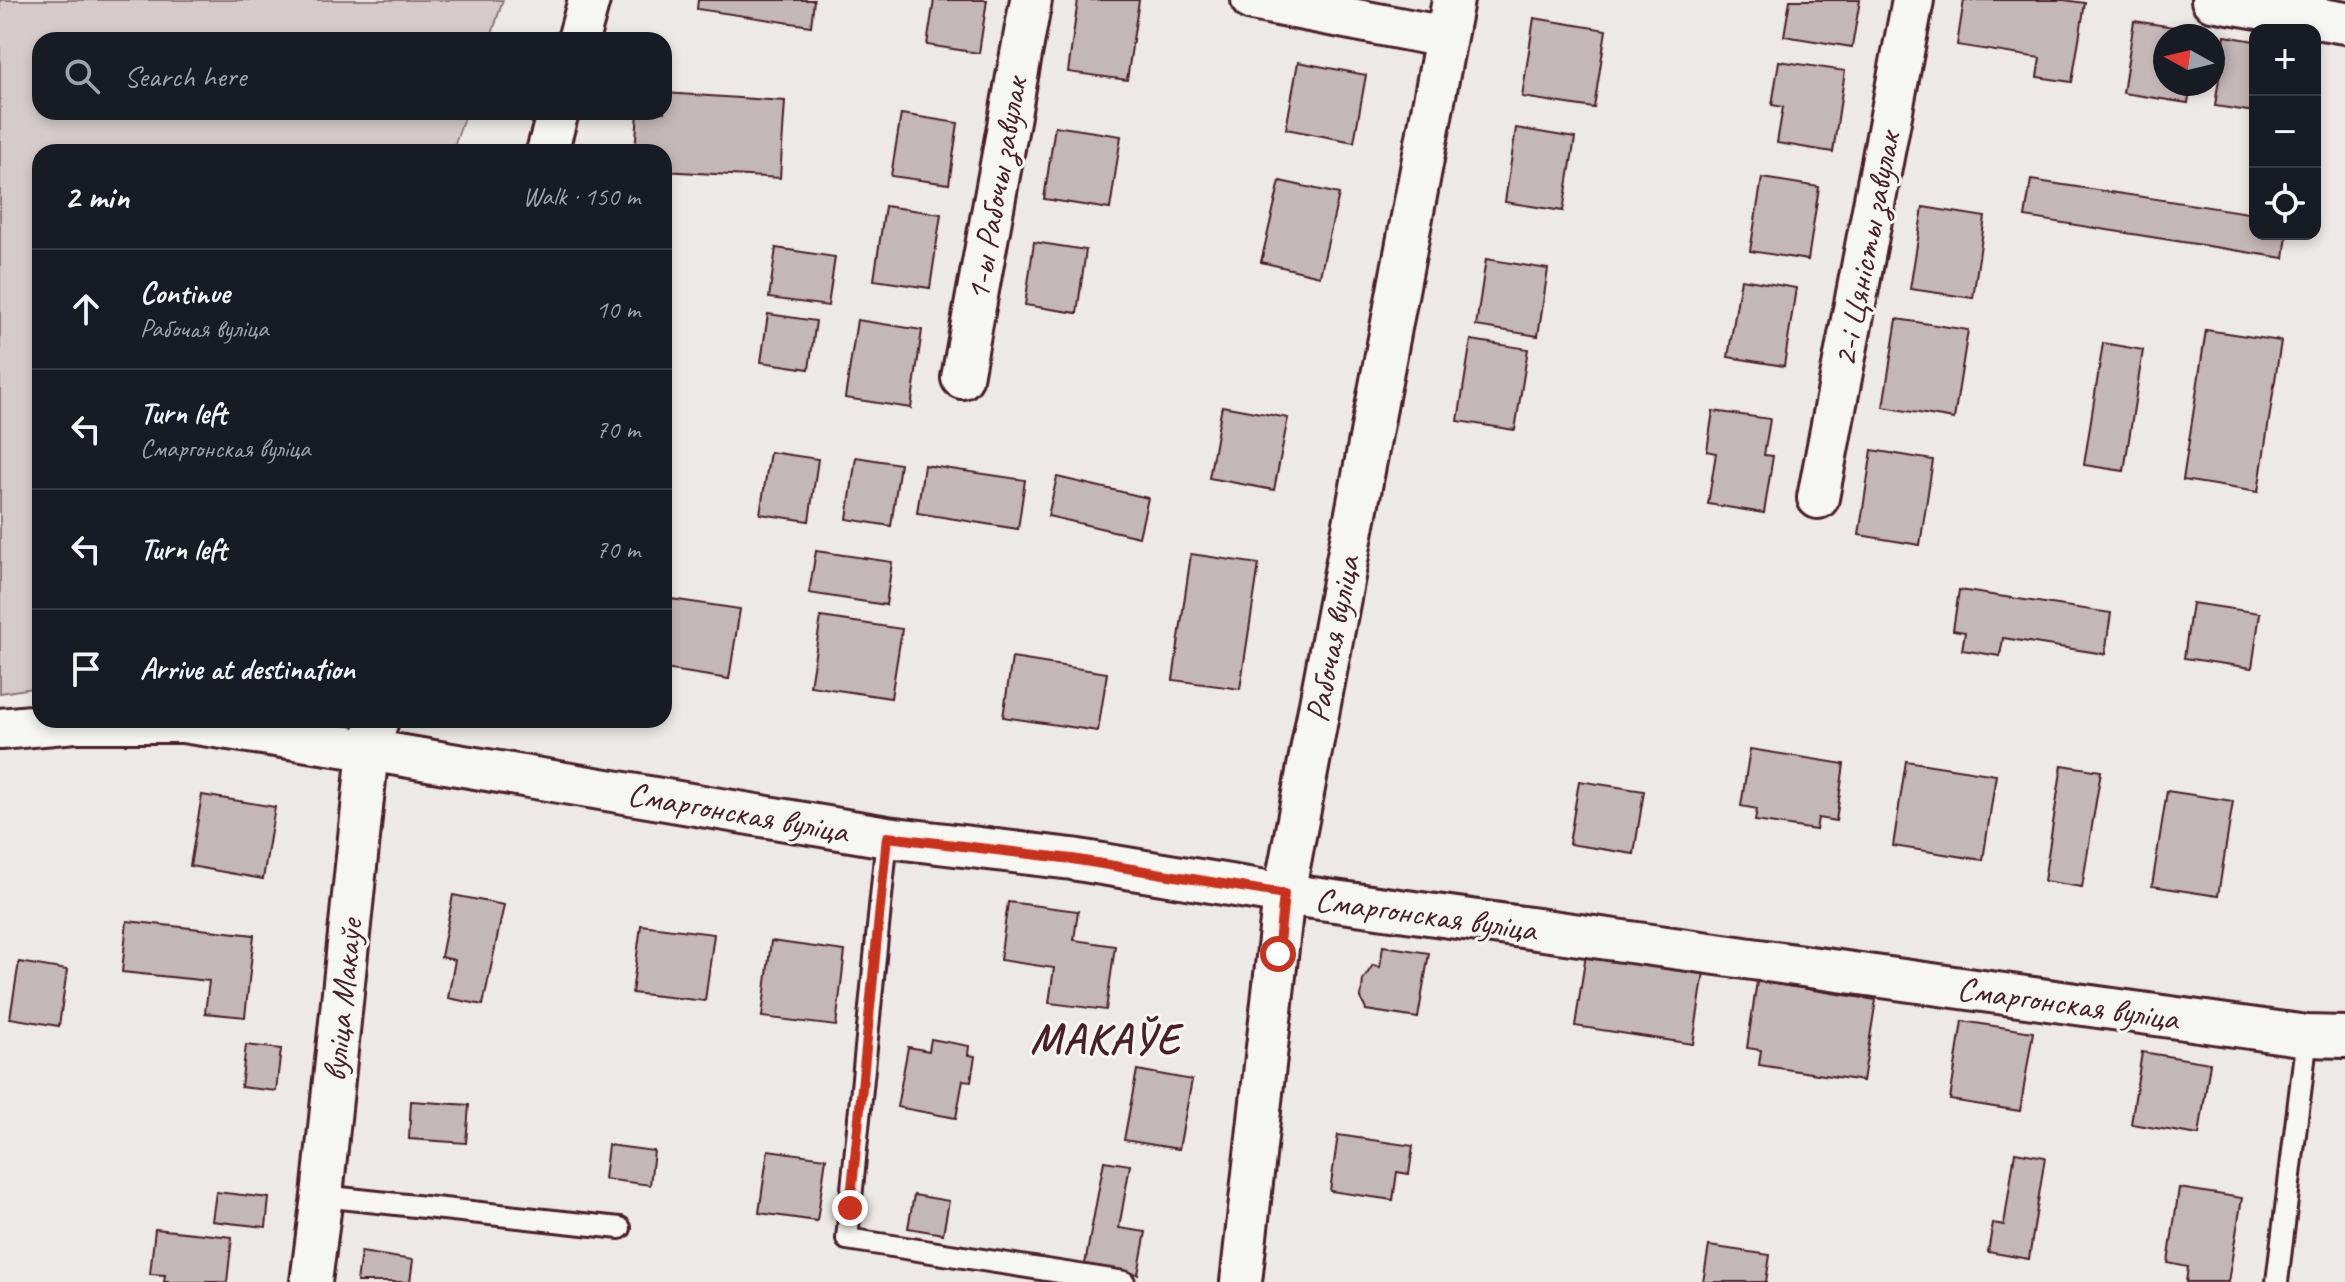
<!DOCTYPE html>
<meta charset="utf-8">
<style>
:root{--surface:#171b24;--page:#20242c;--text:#f1f3f6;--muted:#9ea1a6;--line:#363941}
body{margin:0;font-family:Caveat,sans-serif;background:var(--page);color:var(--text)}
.controls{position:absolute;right:24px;top:24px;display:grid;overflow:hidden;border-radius:16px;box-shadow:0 4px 12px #0003}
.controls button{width:72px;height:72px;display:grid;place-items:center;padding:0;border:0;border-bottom:2px solid var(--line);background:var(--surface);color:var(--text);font:40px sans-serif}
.compass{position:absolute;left:2153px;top:24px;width:72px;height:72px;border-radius:50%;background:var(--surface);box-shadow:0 4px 12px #0003;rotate:278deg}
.stop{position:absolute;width:24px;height:24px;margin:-18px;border:6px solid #c8321e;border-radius:50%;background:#fff}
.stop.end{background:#c8321e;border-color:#fff;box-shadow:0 2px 8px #0008}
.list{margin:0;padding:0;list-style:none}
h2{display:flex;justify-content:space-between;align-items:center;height:104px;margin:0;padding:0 32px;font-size:34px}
h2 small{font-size:26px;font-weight:400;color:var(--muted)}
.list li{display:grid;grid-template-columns:52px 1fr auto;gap:24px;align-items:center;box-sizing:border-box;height:120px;padding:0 32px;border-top:2px solid var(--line)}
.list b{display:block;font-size:30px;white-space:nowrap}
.list p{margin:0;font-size:26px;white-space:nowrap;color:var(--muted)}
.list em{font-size:26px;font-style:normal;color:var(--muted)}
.icon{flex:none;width:44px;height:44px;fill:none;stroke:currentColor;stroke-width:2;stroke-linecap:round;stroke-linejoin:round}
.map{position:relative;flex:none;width:2345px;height:1282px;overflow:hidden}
.search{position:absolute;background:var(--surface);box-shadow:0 4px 12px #0003;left:32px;top:32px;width:640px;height:88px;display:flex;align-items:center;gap:20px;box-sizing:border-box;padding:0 28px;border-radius:24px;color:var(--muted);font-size:30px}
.panel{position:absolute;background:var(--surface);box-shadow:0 4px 12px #0003;left:32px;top:144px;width:640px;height:584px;border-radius:24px}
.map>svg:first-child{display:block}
.green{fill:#d4cbca;stroke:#8f757a;stroke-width:2}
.building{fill:#c4b7b7;stroke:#4a1f2b;stroke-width:2}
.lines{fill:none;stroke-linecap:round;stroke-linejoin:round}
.service-casing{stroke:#4a1f2b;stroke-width:26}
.minor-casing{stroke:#4a1f2b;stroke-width:46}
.service{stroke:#f6f6f2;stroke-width:20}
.minor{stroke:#f6f6f2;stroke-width:40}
.route{stroke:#c8321e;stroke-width:10}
.labels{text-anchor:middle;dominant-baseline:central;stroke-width:6;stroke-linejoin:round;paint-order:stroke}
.street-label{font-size:34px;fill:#4a1f2b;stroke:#f6f6f2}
.district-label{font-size:42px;font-weight:bold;letter-spacing:2px;fill:#4a1f2b;stroke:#f6f6f2}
</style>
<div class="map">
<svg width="2345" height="1282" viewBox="0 0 2345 1282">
<rect width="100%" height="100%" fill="#ece9e6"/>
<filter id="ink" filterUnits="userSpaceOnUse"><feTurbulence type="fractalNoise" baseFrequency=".0125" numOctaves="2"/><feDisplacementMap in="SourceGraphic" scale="16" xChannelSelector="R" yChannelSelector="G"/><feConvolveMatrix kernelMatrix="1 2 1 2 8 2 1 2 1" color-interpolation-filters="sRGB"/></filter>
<g filter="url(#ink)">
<!-- green -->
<path class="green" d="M0 0H503L490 40H40V112H466L452 152H40V687L0 693Z"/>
<!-- building -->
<path class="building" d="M698 0H814L811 26 697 9Z
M934 0H987L979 53 927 45Z
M1078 0H1139L1127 80 1068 72Z
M1790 0H1860L1852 47 1784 36Z
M1964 0H2064L2085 3 2072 82 2037 77 2040 58 1957 45Z
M1534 18 1606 30 1594 108 1522 97Z
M2134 21 2200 31 2199 36H2165V84H2191L2188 103 2123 93Z
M2225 36 2255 41V112L2215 106Z
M1779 61 1845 71 1833 152 1777 143 1783 107 1772 105Z
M1298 62 1366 75 1354 142 1286 129Z
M664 93 785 101 780 178 664 171V152H635L638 112H664Z
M901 114 958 123 949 184 891 176Z
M1055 126 1121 136 1110 209 1044 199Z
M1516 128 1575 138 1563 211 1505 202Z
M1762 178 1819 187 1808 260 1750 251Z
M2031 180 2255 214V234H2287L2284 258 2025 217Z
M1280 181 1339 194 1320 276 1261 262Z
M885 206 941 214 930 288 874 280Z
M1923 207 1985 217 1973 298 1910 289Z
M1034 242 1086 250 1077 313 1025 305Z
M776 248 835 257 828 306 769 298Z
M1486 259 1548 269 1538 336 1476 326Z
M1741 279 1796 288 1784 366 1728 357Z
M768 314 816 321 809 369 761 362Z
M1897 319 1968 330 1954 419 1883 407Z
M857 320 922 330 911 408 845 398Z
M2206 330 2281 341 2258 492 2183 480Z
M1471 340 1528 349 1515 430 1458 421Z
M2103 343 2143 350 2124 471 2084 465Z
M1222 406 1288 418 1274 490 1209 478Z
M1713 411 1770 419 1764 455 1773 456 1764 513 1708 504 1716 453 1707 451Z
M1872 450 1933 460 1920 545 1859 535Z
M770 452 818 459 809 521 760 514Z
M856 457 900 464 891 526 847 519Z
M924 465 1025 480 1018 529 917 513Z
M1057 477 1148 498 1139 537 1048 516Z
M816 551 892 562 886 605 809 593Z
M1191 554 1259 564 1240 689 1173 680Z
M1959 590 2111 613 2105 654 2003 638 2000 656 1962 650 1965 632 1953 630Z
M664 598 740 609 729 679 664 669Z
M2192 603 2260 613 2252 668 2184 658Z
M821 617 902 629 891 698 810 686Z
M1012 658 1107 673 1098 731 1003 717Z
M1750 749 1844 764 1836 821 1818 818 1816 830 1755 821 1757 809 1741 806Z
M1906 761 1996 775 1983 860 1893 846Z
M2062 765 2101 771 2082 887 2044 881Z
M1579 781 1644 791 1634 854 1569 844Z
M2167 791 2233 801 2218 896 2152 886Z
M202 795 275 807 263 879 190 866Z
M453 895 504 905 483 1005 448 998 455 960 441 957Z
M1008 902 1078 911 1074 940 1115 946 1106 1010 1049 1003 1054 968 1000 960Z
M127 921 254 935 245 1017 205 1013 209 981 122 972Z
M641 925 714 934 705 1001 632 993Z
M771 941 845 951 836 1026 762 1017Z
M1383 946 1429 953 1418 1018 1366 1010 1361 998 1363 980 1373 965 1380 967Z
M1586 954 1704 972 1693 1044 1575 1026Z
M19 962 67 970 59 1026 10 1018Z
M1757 981 1876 1000 1863 1081 1759 1065 1761 1050 1747 1048Z
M1962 1021 2033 1032 2020 1111 1950 1100Z
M931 1039 969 1046 968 1055 975 1056 971 1081 963 1080 956 1118 897 1107 908 1047 929 1051Z
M246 1045 281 1049 276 1091 241 1087Z
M2142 1052 2210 1063 2199 1135 2131 1124Z
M1137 1070 1192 1080 1179 1149 1124 1140Z
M411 1101 469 1105 466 1143 409 1139Z
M1338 1135 1413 1146 1409 1174 1397 1172 1393 1200 1330 1191Z
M608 1145 654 1151 650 1185 604 1179Z
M768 1150 826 1158 817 1221 759 1213Z
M2015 1152 2045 1157 2029 1259 1988 1252 1993 1223 2004 1225Z
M1104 1161 1130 1165 1119 1228 1146 1232 1138 1274 1085 1264Z
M2179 1188 2242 1198 2228 1282H2186L2188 1267 2168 1263Z
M216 1192 269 1198 266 1227 212 1221Z
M914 1195 949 1201 943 1234 908 1228Z
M155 1229 232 1237 227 1282H164L165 1275 150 1274Z
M1709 1246 1770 1255 1766 1282H1703Z
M361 1252 413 1260 410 1282H357Z"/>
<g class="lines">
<!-- service casing -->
<g class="service-casing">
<path id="service" d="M887 837 847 1239 1124 1282
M322 1196 620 1228
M2277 1282 2307 1036"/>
</g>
<!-- minor casing -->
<g class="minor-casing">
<path id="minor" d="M1252 0 1445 37
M2212 0 2345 23
M578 40 589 0
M547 152 558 112
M962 378 1031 0
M1818 498 1913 0
M0 729 75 722H183L368 750 887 837 1072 859 1284 894 2307 1036 2345 1037
M311 1282 322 1196 368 750 378 720
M1241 1282 1284 894 1453 0"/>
</g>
<!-- service -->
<use href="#service" class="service"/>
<!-- minor -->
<use href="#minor" class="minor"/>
</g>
</g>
<g class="lines" filter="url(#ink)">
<!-- route -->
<path class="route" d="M850 1208 887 837 1072 859 1284 894 1278 954"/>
</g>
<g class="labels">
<!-- street labels -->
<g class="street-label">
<text transform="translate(996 189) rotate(-80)">1-ы Рабочы завулак</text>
<text transform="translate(1866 249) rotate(-79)">2-і Цяністы завулак</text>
<text transform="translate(1332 639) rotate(-79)">Рабочая вуліца</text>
<text transform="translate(738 812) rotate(10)">Смаргонская вуліца</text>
<text transform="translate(1426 914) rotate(8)">Смаргонская вуліца</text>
<text transform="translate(342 1000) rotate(-84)">вуліца Макаўе</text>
<text transform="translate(2068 1003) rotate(8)">Смаргонская вуліца</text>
</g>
<!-- district labels -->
<g class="district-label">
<text x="1106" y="1039">МАКАЎЕ</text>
</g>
</g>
</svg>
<div class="controls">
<button>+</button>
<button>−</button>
<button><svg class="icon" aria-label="locate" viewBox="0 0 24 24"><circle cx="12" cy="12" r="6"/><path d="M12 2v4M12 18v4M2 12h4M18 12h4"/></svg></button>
</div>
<svg class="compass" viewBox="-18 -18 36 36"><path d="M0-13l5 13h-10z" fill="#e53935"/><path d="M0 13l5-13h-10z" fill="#9ea1a6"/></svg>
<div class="stop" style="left:1278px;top:954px"></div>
<div class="stop end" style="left:850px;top:1208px"></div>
<div class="search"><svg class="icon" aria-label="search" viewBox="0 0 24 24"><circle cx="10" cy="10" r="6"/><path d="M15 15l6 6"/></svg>Search here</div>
<section class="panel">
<h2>2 min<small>Walk · 150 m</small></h2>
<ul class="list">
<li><svg class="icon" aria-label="ahead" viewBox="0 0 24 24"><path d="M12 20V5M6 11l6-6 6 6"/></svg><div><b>Continue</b><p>Рабочая вуліца</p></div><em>10 m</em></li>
<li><svg class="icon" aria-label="left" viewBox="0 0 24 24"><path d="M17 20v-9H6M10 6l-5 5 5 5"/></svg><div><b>Turn left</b><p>Смаргонская вуліца</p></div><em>70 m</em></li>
<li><svg class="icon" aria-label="left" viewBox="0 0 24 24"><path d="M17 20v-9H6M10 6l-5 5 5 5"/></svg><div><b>Turn left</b></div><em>70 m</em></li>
<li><svg class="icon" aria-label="arrive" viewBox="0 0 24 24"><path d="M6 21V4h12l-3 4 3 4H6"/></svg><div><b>Arrive at destination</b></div></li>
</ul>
</section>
</div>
